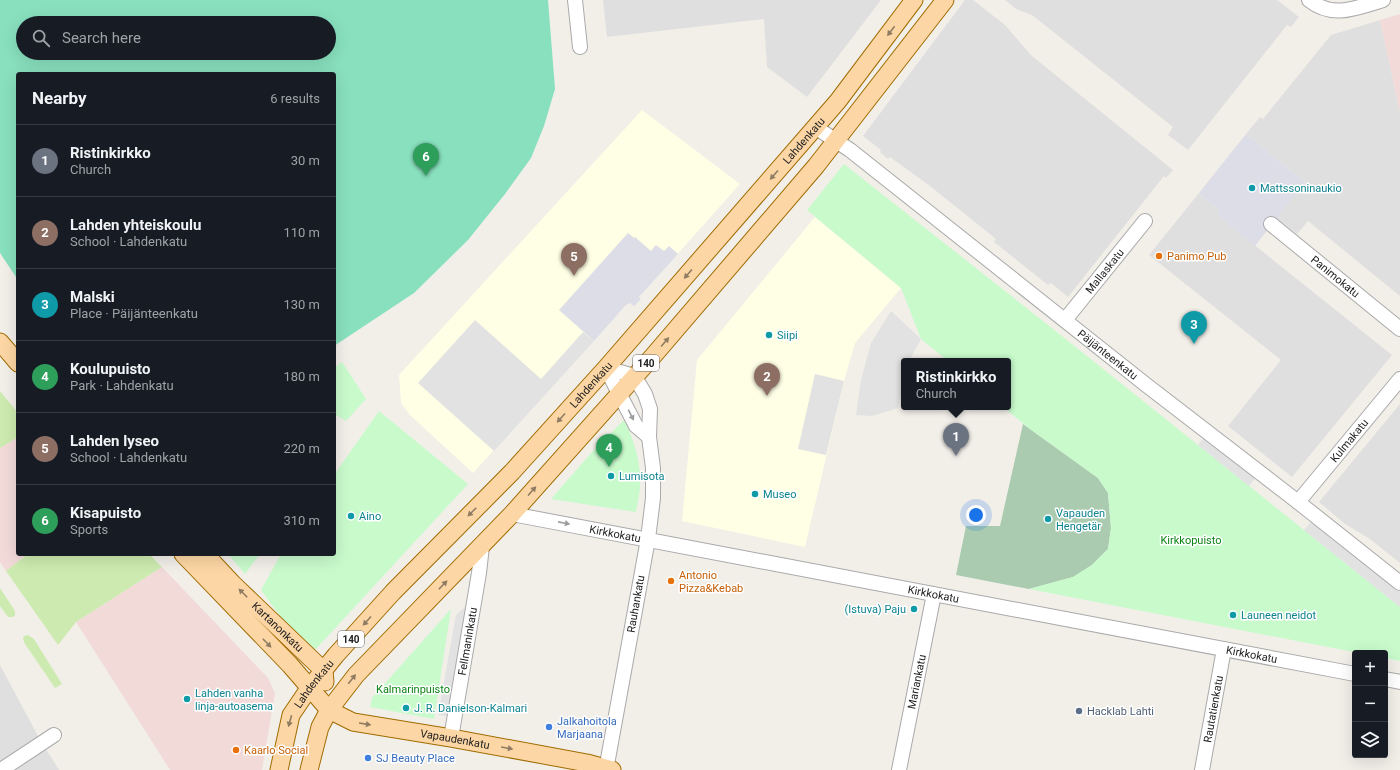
<!DOCTYPE html>
<meta charset="utf-8">
<style>
:root{--surface:#171b24;--page:#20242c;--text:#f1f3f6;--muted:#9ea1a6;--line:#363941;--accent:#b45309}
body{margin:0;font-family:Roboto,sans-serif;background:var(--page);color:var(--text)}
.controls{position:absolute;right:12px;bottom:12px;display:grid;overflow:hidden;border-radius:4px;box-shadow:0 4px 16px #0002}
.controls button{width:36px;height:36px;display:grid;place-items:center;padding:0;border:0;border-bottom:1px solid var(--line);background:var(--surface);color:var(--text);font:20px sans-serif}
.you{position:absolute;left:976px;top:515px;width:14px;height:14px;margin:-10px;border:3px solid #fff;border-radius:50%;background:#1a73e8;box-shadow:0 0 0 6px #1a73e833}
.badge{display:grid;place-items:center;width:26px;height:26px;border-radius:50%;background:var(--accent);color:#fff;font-size:13px;font-weight:700}
.pin{position:absolute;translate:-50% -33px;filter:drop-shadow(0 1px 2px #0008)}
.pin::after{content:'';position:absolute;top:21px;width:14px;height:12px;background:inherit;clip-path:polygon(0 0,100% 0,50% 100%)}
.popup{position:absolute;left:901px;top:358px;width:110px;height:52px;box-sizing:border-box;display:grid;place-content:center;border-radius:4px;background:var(--surface);filter:drop-shadow(0 1px 3px #0005);font-size:13px;white-space:nowrap;color:var(--muted)}
.popup b{font-size:15px;color:var(--text)}
.popup::after{content:'';position:absolute;left:50%;top:100%;margin-left:-8px;border:8px solid transparent;border-top-color:var(--surface)}
.list{margin:0;padding:0;list-style:none}
h2{display:flex;justify-content:space-between;align-items:center;height:52px;margin:0;padding:0 16px;font-size:17px}
h2 small{font-size:13px;font-weight:400;color:var(--muted)}
.list li{display:grid;grid-template-columns:26px 1fr auto;gap:12px;align-items:center;box-sizing:border-box;height:72px;padding:0 16px;border-top:1px solid var(--line)}
.list b{display:block;font-size:15px;white-space:nowrap}
.list p{margin:0;font-size:13px;white-space:nowrap;color:var(--muted)}
.list em{font-size:13px;font-style:normal;color:var(--muted)}
.icon{flex:none;width:22px;height:22px;fill:none;stroke:currentColor;stroke-width:2;stroke-linecap:round;stroke-linejoin:round}
.map{position:relative;flex:none;width:1400px;height:770px;overflow:hidden}
.search{position:absolute;background:var(--surface);box-shadow:0 4px 16px #0002;left:16px;top:16px;width:320px;height:44px;display:flex;align-items:center;gap:10px;box-sizing:border-box;padding:0 14px;border-radius:22px;color:var(--muted);font-size:15px}
.panel{position:absolute;background:var(--surface);box-shadow:0 4px 16px #0002;left:16px;top:72px;width:320px;height:484px;border-radius:4px}
.map>svg:first-child{display:block}
.residential{fill:#e0dfdf}
.commercial{fill:#f2dad9}
.education{fill:#ffffe5}
.grass{fill:#cdebb0}
.cemetery{fill:#aacbaf}
.park{fill:#c8facc}
.pitch{fill:#88e0be;fill-rule:evenodd}
.parking{fill:#e2e2e2}
.plaza{fill:#dddde8}
.lines{fill:none;stroke-linecap:round;stroke-linejoin:round}
.minor-casing{stroke:#a9a9a9;stroke-width:16}
.major-casing{stroke:#a06b00;stroke-width:19}
.minor{stroke:#fff;stroke-width:14}
.major{stroke:#fcd6a4;stroke-width:17}
.oneway{fill:#8f7c63}
.oneway2{fill:#9c9c9c}
.culture-dot{fill:#0f9aa8;stroke:#fff;stroke-width:1.5}
.food-dot{fill:#e8710a;stroke:#fff;stroke-width:1.5}
.service-dot{fill:#5c6f8a;stroke:#fff;stroke-width:1.5}
.shop-dot{fill:#3f7fe0;stroke:#fff;stroke-width:1.5}
.labels{text-anchor:middle;dominant-baseline:central;stroke-width:3;stroke-linejoin:round;paint-order:stroke}
.shield{fill:#fff;stroke:#646464;stroke-width:1}
.shield-label{font-size:10px;font-weight:bold;fill:#222}
.street-label{font-size:11px;fill:#222;stroke:#fff}
.culture-label{font-size:11px;fill:#0d838f;stroke:#fff;text-anchor:start}
.food-label{font-size:11px;fill:#c56008;stroke:#fff;text-anchor:start}
.park-label{font-size:11px;fill:#0c8416;stroke:#fff}
.service-label{font-size:11px;fill:#4e5e75;stroke:#fff;text-anchor:start}
.shop-label{font-size:11px;fill:#366cbe;stroke:#fff;text-anchor:start}
</style>
<div class="map">
<svg width="1400" height="770" viewBox="0 0 1400 770">
<rect width="100%" height="100%" fill="#f2efe9"/>
<!-- residential -->
<path class="residential" d="M603 0H881L807 97 767 67 764 19 607 37Z
M965 0H973L1005 25 1032 56 1173 170 1166 178 1164 176 1068 297 1051 283 1048 285 994 242 996 239 930 186 890 157 888 159 880 152 881 150 863 136Z
M1005 0H1277L1299 17 1291 27 1287 25 1188 150 1168 135 1173 127 1032 15 1016 9Z
M1380 20 1400 112V296L1308 221 1297 234 1276 218 1305 182 1246 134 1260 117 1263 119 1331 35Z
M1199 193 1220 211 1217 215 1392 355 1292 477 1228 426 1281 360 1149 255Z
M1400 404V563L1370 539 1345 524 1319 502Z
M0 665 39 738 59 770H0Z"/>
<!-- commercial -->
<path class="commercial" d="M1400 14V112L1380 20Z
M18 437V554H28L6 571 0 562V448Z
M162 567 268 678 275 693 262 770H170L76 622Z"/>
<!-- education -->
<path class="education" d="M642 110 740 184 639 297 626 305 473 473 410 415 401 403 399 375Z
M815 217 901 288 855 343 844 381 805 547 682 521 697 360Z"/>
<!-- grass -->
<path class="grass" d="M0 391 18 413V437L0 448Z
M28 554H149L162 567 76 622 58 645 6 571Z
M0 588 15 611V615L13 617H8L0 606Z
M28 635 34 639 62 684 55 688 25 644 23 639 24 636Z"/>
<!-- cemetery -->
<path class="cemetery" d="M1023 424 1098 478 1108 493 1111 528 1108 549 1092 565 1073 577 1029 589 956 575 966 526H1000Z"/>
<!-- park -->
<path class="park" d="M844 164 1067 340 1400 607V661L1385 658V653H1359L1029 589 1073 577 1092 565 1108 549 1111 528 1108 493 1098 478 1030 429 1003 407H1008V361H948L921 339 901 288 807 210Z
M342 362 366 399 346 421 334 414V368Z
M379 411 468 484 315 650 296 638 261 590 281 554H334V475Z
M624 420C633 438 640 457 640 478 641 489 638 501 636 512L551 499 592 452Z
M228 554H260L245 574Z
M451 609 434 719 370 707 372 698Z"/>
<!-- pitch -->
<path class="pitch" d="M0 0H548L555 89 544 126 531 158 505 194 468 240 414 293 334 346V74H18V280L0 253ZM23 23H329V53H23Z"/>
<!-- parking -->
<path class="parking" d="M891 311 921 339 909 361H904V379L898 408 872 416 856 415 861 380 871 343Z
M475 320 541 379 583 332 594 341 494 451 418 383Z
M815 374 844 381 826 455 798 449Z
M1205 436 1256 477 1249 486 1198 445Z
M1311 522 1400 592V607L1304 530Z
M474 599 454 717 438 715 456 615Z"/>
<!-- plaza -->
<path class="plaza" d="M1246 134 1305 182 1255 246 1217 215 1220 211 1199 193Z
M628 233 634 238 635 237 651 251 656 245 664 251 669 246 678 254 639 297 641 299 634 306 630 303 626 305 594 341 559 310Z"/>
<g class="lines">
<!-- minor casing -->
<g class="minor-casing">
<g id="minor">
<path d="M575 0 580 47"/>
<path d="M1309 0C1333 19 1356 8 1383 0"/>
<path id="s1" d="M815 127 850 150 1145 384 1298 502 1400 583"/>
<path id="s2" d="M1271 224 1400 329"/>
<path id="s3" d="M1065 320 1145 221"/>
<path d="M606 368 634 376 645 394 650 409 649 437 653 468V498L648 539 606 770"/>
<path d="M606 368 636 426 649 437"/>
<path id="s4" d="M1298 502 1400 379"/>
<path id="s5" d="M512 514 1355 674"/>
<path d="M1385 679 1400 682"/>
<path id="s6" d="M451 738 479 573 482 546"/>
<path d="M1 770 54 735"/>
<path id="s7" d="M899 770 934 594"/>
<path id="s8" d="M1202 770 1224 649"/>
</g>
</g>
<!-- major casing -->
<g class="major-casing">
<g id="major">
<path d="M0 342 18 363"/>
<path id="s9" d="M183 554 290 665 329 710 353 722 451 738 587 763 612 770"/>
<path id="s10" d="M205 554 233 584 324 671 325 682"/>
<path id="s11" d="M279 770 291 715 310 687 336 655 393 592 512 472 606 368 838 101 914 0"/>
<path d="M309 770 320 727 329 710 356 675 512 514 654 355 816 166 945 0"/>
</g>
</g>
<!-- minor -->
<use href="#minor" class="minor"/>
<!-- major -->
<use href="#major" class="major"/>
</g>
<!-- one-way arrows -->
<defs><path id="oneway-solid" d="M-6-.8H1V-3.2L6.5 0L1 3.2V.8H-6Z"/></defs>
<g class="oneway">
<use href="#oneway-solid" transform="translate(891 31) rotate(127)"/>
<use href="#oneway-solid" transform="translate(774 175) rotate(131)"/>
<use href="#oneway-solid" transform="translate(688 274) rotate(131)"/>
<use href="#oneway-solid" transform="translate(665 342) rotate(-49)"/>
<use href="#oneway-solid" transform="translate(561 418) rotate(132)"/>
<use href="#oneway-solid" transform="translate(532 491) rotate(-48)"/>
<use href="#oneway-solid" transform="translate(472 512) rotate(135)"/>
<use href="#oneway-solid" transform="translate(443 585) rotate(-46)"/>
<use href="#oneway-solid" transform="translate(243 593) rotate(-135)"/>
<use href="#oneway-solid" transform="translate(367 621) rotate(132)"/>
<use href="#oneway-solid" transform="translate(267 643) rotate(46)"/>
<use href="#oneway-solid" transform="translate(352 679) rotate(-52)"/>
<use href="#oneway-solid" transform="translate(290 721) rotate(105)"/>
<use href="#oneway-solid" transform="translate(365 724) rotate(9)"/>
<use href="#oneway-solid" transform="translate(507 748) rotate(10)"/>
</g>
<g class="oneway2">
<use href="#oneway-solid" transform="translate(631 415) rotate(63)"/>
<use href="#oneway-solid" transform="translate(564 523) rotate(11)"/>
</g>
<!-- markers -->
<g class="culture-dot">
<circle cx="1252" cy="188" r="4"/>
<circle cx="769" cy="335" r="4"/>
<circle cx="611" cy="476" r="4"/>
<circle cx="755" cy="494" r="4"/>
<circle cx="351" cy="516" r="4"/>
<circle cx="1048" cy="519" r="4"/>
<circle cx="914" cy="609" r="4"/>
<circle cx="1233" cy="615" r="4"/>
<circle cx="187" cy="699" r="4"/>
<circle cx="406" cy="708" r="4"/>
</g>
<g class="food-dot">
<circle cx="1159" cy="256" r="4"/>
<circle cx="671" cy="581" r="4"/>
<circle cx="236" cy="750" r="4"/>
</g>
<circle class="service-dot" cx="1079" cy="711" r="4"/>
<g class="shop-dot">
<circle cx="549" cy="727" r="4"/>
<circle cx="368" cy="758" r="4"/>
</g>
<g class="labels">
<!-- shield labels -->
<g class="shield">
<rect x="633" y="355" width="26" height="16" rx="3"/>
<rect x="338" y="631" width="26" height="16" rx="3"/>
</g>
<g class="shield-label">
<text x="646" y="363">140</text>
<text x="351" y="639">140</text>
</g>
<!-- street labels -->
<g class="street-label">
<text stroke="none"><textPath href="#s11" startOffset="827">Lahdenkatu</textPath></text>
<text stroke="none"><textPath href="#s3" startOffset="63">Mallaskatu</textPath></text>
<text stroke="none"><textPath href="#s2" startOffset="83">Panimokatu</textPath></text>
<text stroke="none"><textPath href="#s1" startOffset="371">Päijänteenkatu</textPath></text>
<text stroke="none"><textPath href="#s11" startOffset="503">Lahdenkatu</textPath></text>
<text stroke="none"><textPath href="#s4" startOffset="80">Kulmakatu</textPath></text>
<text stroke="none"><textPath href="#s5" startOffset="105">Kirkkokatu</textPath></text>
<text stroke="none"><textPath href="#s5" startOffset="429">Kirkkokatu</textPath></text>
<text transform="translate(636 604) rotate(-80)">Rauhankatu</text>
<text stroke="none"><textPath href="#s10" startOffset="103">Kartanonkatu</textPath></text>
<text stroke="none"><textPath href="#s6" startOffset="98">Fellmaninkatu</textPath></text>
<text stroke="none"><textPath href="#s5" startOffset="753">Kirkkokatu</textPath></text>
<text stroke="none"><textPath href="#s7" startOffset="90">Mariankatu</textPath></text>
<text stroke="none"><textPath href="#s11" startOffset="95">Lahdenkatu</textPath></text>
<text stroke="none"><textPath href="#s8" startOffset="62">Rautatienkatu</textPath></text>
<text stroke="none"><textPath href="#s9" startOffset="344">Vapaudenkatu</textPath></text>
</g>
<!-- culture labels -->
<g class="culture-label">
<text x="1260" y="188">Mattssoninaukio</text>
<text x="777" y="335">Siipi</text>
<text x="619" y="476">Lumisota</text>
<text x="763" y="494">Museo</text>
<text x="1056" y="513">Vapauden<tspan x="1056" dy="13">Hengetär</tspan></text>
<text x="359" y="516">Aino</text>
<text x="906" y="609" text-anchor="end">(Istuva) Paju</text>
<text x="1241" y="615">Launeen neidot</text>
<text x="195" y="693">Lahden vanha<tspan x="195" dy="13">linja-autoasema</tspan></text>
<text x="414" y="708">J. R. Danielson-Kalmari</text>
</g>
<!-- food labels -->
<g class="food-label">
<text x="1167" y="256">Panimo Pub</text>
<text x="679" y="575">Antonio<tspan x="679" dy="13">Pizza&amp;Kebab</tspan></text>
<text x="244" y="750">Kaarlo Social</text>
</g>
<!-- park labels -->
<g class="park-label">
<text x="1191" y="540">Kirkkopuisto</text>
<text x="413" y="689">Kalmarinpuisto</text>
</g>
<!-- service labels -->
<g class="service-label">
<text x="1087" y="711">Hacklab Lahti</text>
</g>
<!-- shop labels -->
<g class="shop-label">
<text x="557" y="721">Jalkahoitola<tspan x="557" dy="13">Marjaana</tspan></text>
<text x="376" y="758">SJ Beauty Place</text>
</g>
</g>
</svg>
<div class="controls">
<button>+</button>
<button>−</button>
<button><svg class="icon" aria-label="layers" viewBox="0 0 24 24"><path d="M12 4l9 5-9 5-9-5zM3 14l9 5 9-5"/></svg></button>
</div>
<div class="you"></div>
<div class="pin badge" style="left:956px;top:456px;background:#6b7280">1</div>
<div class="popup"><b>Ristinkirkko</b>Church</div>
<div class="pin badge" style="left:767px;top:396px;background:#8d6e63">2</div>
<div class="pin badge" style="left:1194px;top:344px;background:#0f9aa8">3</div>
<div class="pin badge" style="left:609px;top:467px;background:#2e9e5b">4</div>
<div class="pin badge" style="left:574px;top:276px;background:#8d6e63">5</div>
<div class="pin badge" style="left:426px;top:176px;background:#2e9e5b">6</div>
<div class="search"><svg class="icon" aria-label="search" viewBox="0 0 24 24"><circle cx="10" cy="10" r="6"/><path d="M15 15l6 6"/></svg>Search here</div>
<section class="panel">
<h2>Nearby<small>6 results</small></h2>
<ul class="list">
<li><span class="badge" style="background:#6b7280">1</span><div><b>Ristinkirkko</b><p>Church</p></div><em>30 m</em></li>
<li><span class="badge" style="background:#8d6e63">2</span><div><b>Lahden yhteiskoulu</b><p>School · Lahdenkatu</p></div><em>110 m</em></li>
<li><span class="badge" style="background:#0f9aa8">3</span><div><b>Malski</b><p>Place · Päijänteenkatu</p></div><em>130 m</em></li>
<li><span class="badge" style="background:#2e9e5b">4</span><div><b>Koulupuisto</b><p>Park · Lahdenkatu</p></div><em>180 m</em></li>
<li><span class="badge" style="background:#8d6e63">5</span><div><b>Lahden lyseo</b><p>School · Lahdenkatu</p></div><em>220 m</em></li>
<li><span class="badge" style="background:#2e9e5b">6</span><div><b>Kisapuisto</b><p>Sports</p></div><em>310 m</em></li>
</ul>
</section>
</div>
